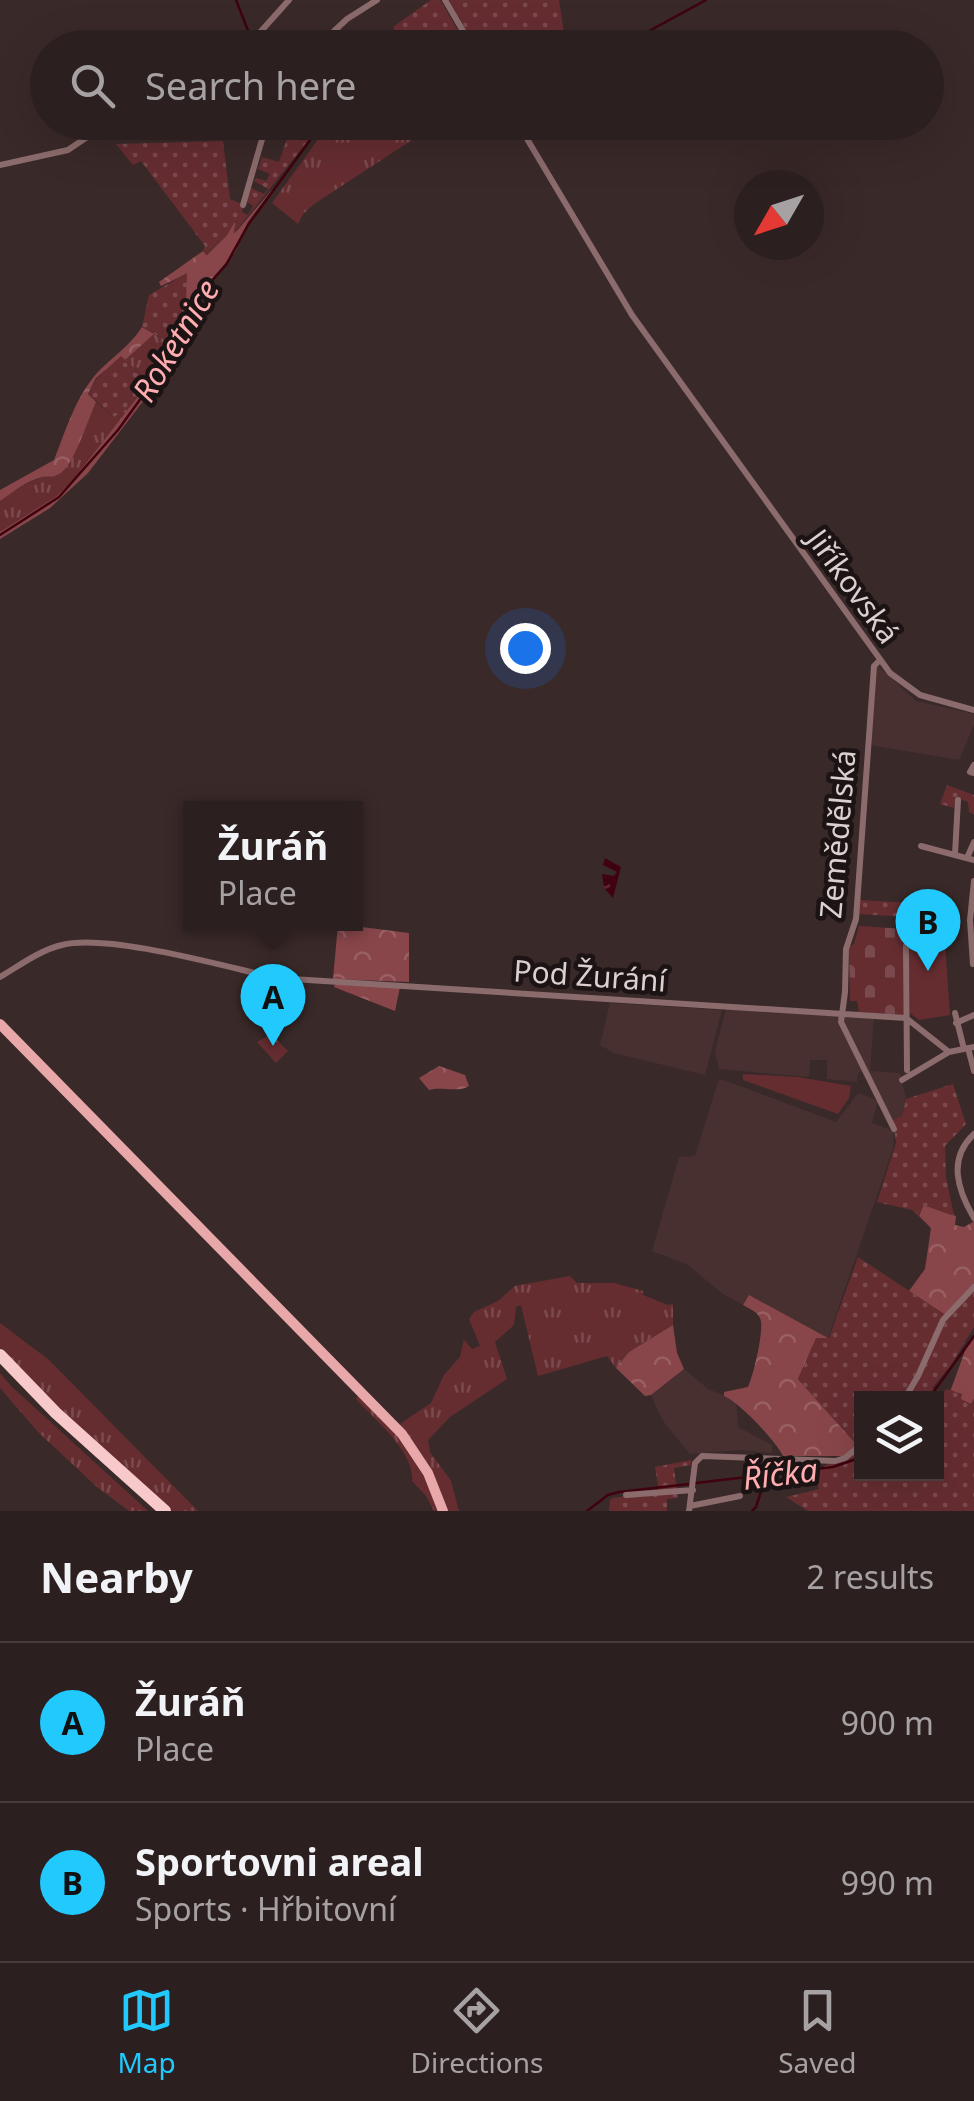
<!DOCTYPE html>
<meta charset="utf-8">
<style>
:root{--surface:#2c1f1f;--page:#342728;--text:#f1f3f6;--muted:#a6a2a4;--line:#483d3d;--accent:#21c9fd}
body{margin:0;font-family:"Noto Sans",sans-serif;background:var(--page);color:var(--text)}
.controls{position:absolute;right:30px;bottom:30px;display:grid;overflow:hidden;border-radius:0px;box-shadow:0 10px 40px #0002}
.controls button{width:90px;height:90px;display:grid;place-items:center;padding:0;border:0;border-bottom:2px solid var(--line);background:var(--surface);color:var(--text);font:50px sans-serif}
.compass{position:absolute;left:734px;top:170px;width:90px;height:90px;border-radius:50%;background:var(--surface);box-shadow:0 10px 40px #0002;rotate:231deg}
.you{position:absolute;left:525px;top:648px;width:35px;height:35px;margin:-25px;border:8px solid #fff;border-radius:50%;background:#1a73e8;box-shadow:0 0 0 15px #1a73e833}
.badge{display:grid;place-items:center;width:65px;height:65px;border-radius:50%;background:var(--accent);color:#111;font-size:32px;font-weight:700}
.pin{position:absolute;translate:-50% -82px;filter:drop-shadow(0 2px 5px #0008)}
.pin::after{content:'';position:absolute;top:52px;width:35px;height:30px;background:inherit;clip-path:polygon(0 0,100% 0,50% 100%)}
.popup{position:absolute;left:183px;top:801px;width:180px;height:130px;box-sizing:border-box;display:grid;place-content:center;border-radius:0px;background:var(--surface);filter:drop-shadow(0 2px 8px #0005);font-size:32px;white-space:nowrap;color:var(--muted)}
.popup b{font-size:38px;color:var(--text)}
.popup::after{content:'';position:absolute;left:50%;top:100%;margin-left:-20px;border:20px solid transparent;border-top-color:var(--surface)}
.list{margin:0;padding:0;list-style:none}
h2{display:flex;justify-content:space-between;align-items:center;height:130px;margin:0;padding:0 40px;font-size:42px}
h2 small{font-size:32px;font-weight:400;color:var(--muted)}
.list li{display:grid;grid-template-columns:65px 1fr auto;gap:30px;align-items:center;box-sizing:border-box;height:160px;padding:0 40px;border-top:2px solid var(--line)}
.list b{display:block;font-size:38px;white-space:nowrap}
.list p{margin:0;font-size:32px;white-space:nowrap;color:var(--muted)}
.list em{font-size:32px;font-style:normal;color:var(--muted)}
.icon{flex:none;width:55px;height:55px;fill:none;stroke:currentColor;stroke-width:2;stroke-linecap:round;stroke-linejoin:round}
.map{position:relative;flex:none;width:974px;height:1511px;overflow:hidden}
.search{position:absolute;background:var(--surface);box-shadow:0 10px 40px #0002;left:30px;right:30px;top:30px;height:110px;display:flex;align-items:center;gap:25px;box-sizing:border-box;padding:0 35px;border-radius:55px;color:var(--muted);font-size:38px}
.sheet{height:450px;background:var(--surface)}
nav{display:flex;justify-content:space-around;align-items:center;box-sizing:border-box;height:140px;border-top:2px solid var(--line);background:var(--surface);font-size:28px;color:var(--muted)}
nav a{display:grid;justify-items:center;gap:5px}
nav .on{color:var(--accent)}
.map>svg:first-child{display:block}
.built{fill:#483030}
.grass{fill:url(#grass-tufts)}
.forest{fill:url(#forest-crowns)}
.cemetery{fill:url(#cemetery-stones)}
.park{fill:#662d31}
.garden{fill:url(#garden-dots);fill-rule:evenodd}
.water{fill:url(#water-ripples)}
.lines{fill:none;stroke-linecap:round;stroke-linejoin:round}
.stream{stroke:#3f020e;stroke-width:2.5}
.minor{stroke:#8b6b6c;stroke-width:6}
.major{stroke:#e8a7a9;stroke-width:10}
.highway{stroke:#f8c9ca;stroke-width:12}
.labels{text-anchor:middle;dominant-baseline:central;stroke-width:9;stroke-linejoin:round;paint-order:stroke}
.street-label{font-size:30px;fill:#dbcfcf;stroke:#1c1414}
.water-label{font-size:32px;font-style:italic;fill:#ffadb0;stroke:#1c1414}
</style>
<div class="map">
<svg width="974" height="1511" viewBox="0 0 974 1511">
<defs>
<pattern id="grass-tufts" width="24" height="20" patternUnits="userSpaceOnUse" patternTransform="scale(2.5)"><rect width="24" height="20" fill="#662d31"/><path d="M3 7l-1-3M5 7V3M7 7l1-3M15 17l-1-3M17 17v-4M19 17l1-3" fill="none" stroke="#7b4a4e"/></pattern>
<pattern id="forest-crowns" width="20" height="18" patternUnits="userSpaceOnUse" patternTransform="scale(2.5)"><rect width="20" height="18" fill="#88464a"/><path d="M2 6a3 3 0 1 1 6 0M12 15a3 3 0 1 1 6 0" fill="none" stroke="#986063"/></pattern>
<pattern id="cemetery-stones" width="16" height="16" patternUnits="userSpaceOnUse" patternTransform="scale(2.5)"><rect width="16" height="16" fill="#662d31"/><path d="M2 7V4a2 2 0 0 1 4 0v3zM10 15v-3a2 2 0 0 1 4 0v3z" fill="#7b4a4e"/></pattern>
<pattern id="garden-dots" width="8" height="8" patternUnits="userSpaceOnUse" patternTransform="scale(2.5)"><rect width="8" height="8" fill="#662d31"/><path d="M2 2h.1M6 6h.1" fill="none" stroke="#7b4a4e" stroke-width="1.8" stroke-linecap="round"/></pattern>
<pattern id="water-ripples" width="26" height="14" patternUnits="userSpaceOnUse" patternTransform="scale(2.5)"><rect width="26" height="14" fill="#3f020e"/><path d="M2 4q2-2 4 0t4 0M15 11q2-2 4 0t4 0" fill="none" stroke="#5a2630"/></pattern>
</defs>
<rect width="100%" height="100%" fill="#3a2929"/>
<!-- built -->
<path class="built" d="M876 664 916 701 974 714V725L959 760 870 745Z
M610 1003 722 1010 705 1075 614 1053 600 1045Z
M726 1009 874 1017 870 1071 900 1073 906 1099 902 1116 893 1120 865 1069 858 1073 857 1082 827 1079V1060H810L809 1077 719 1069 715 1051Z
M721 1079 836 1122 858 1093 878 1101 872 1123 894 1131 893 1149 828 1338 749 1295 743 1305 723 1294 688 1265 652 1251 679 1157 695 1156 718 1082Z
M684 1369 708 1389 736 1400 738 1427 772 1445V1453L740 1450 690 1454 663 1421 651 1395Z"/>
<!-- grass -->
<path class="grass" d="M339 123H438L314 204 303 214 298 224 272 203 319 138Z
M154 334 171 343 152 379 73 480 58 496 0 532V501C17 488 34 476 56 476 77 456 83 428 96 402L114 417 147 380 125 360Z
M271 1034 288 1051 276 1063 257 1042Z
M570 1276 577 1283H614L643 1291V1295L668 1305 673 1304V1325L629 1352 616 1368 607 1356 538 1376 521 1305 516 1307 514 1325 495 1342 507 1379 450 1417 428 1440 430 1452 451 1481 459 1511H448L430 1466 400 1424 431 1403 444 1375 460 1357 464 1340 472 1349 480 1346 469 1319 474 1312 498 1301 515 1286Z
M0 1323 49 1360 198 1511H172L60 1409 0 1348Z
M0 1373 11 1386 148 1511H129L97 1487 39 1433 0 1388Z
M359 1395 396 1433 421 1467 439 1511H434L426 1496 412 1481C415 1452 374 1419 356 1399Z"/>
<!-- forest -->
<path class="forest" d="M274 187 248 222 235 252 209 282 192 309 157 383 88 473 50 508 0 539V532L57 496 73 480 158 371C160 359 167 352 172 340 182 317 186 299 186 274L161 286 159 282 203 251 207 255 227 235 234 222 238 224 236 232Z
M142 327 154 334 125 360 121 357 96 378 88 394 96 402C88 419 73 468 59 474 50 479 53 475 43 477 27 480 13 492 0 501V490L54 460C66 430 75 398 97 373 112 357 130 346 142 327Z
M338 924 409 933V982L333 979Z
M335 983 400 987 395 1011 334 987Z
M439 1066 465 1075 469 1086C458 1093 442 1086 429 1090L419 1078Z
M923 1205 956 1216 955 1225 964 1227 973 1222 972 1214 974 1218V1286L947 1316 909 1291 925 1269 931 1228 919 1216Z
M749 1295 828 1338 816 1339 798 1379 857 1445 844 1456H783C776 1441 739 1402 724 1396V1392L748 1387C754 1374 763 1334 761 1321 759 1312 750 1309 743 1305Z
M673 1325 677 1353 684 1369 651 1395 645 1396 616 1368 629 1352Z
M974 1337V1399L971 1404 960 1399 962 1394 950 1392 966 1348Z"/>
<!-- cemetery -->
<path class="cemetery" d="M859 926 904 929V1015L859 1012 857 1001H850L849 947 854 944Z"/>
<!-- park -->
<path class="park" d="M945 944 950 1015 919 1020 910 1013 909 945Z
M743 1074 798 1077 851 1086 849 1098 838 1114 743 1080Z"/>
<!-- garden -->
<path class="garden" d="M431 0H440L468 47H385L399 38 393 27Z
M449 0H559L566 47 479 45 472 40Z
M292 123H322L233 235 236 220 227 235 206 255 203 251 205 246 141 161 133 165 116 144 223 141 230 199 244 205 242 212 248 215 253 206 246 201 251 188 264 194 268 189 254 181 256 178 266 181 270 174 258 169 262 157 279 162Z
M187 273 186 300 171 343 142 327 149 295Z
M121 356 147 381 126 408 114 417 88 394 97 378Z
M947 785 974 795V814L969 812 968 802 956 797 954 808 940 804Z
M860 900 909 903 907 917 859 914Z
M953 1084 966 1124 945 1146 946 1177 954 1216 924 1205 919 1216 912 1210 877 1202 896 1143 893 1120 902 1116 906 1099Z
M858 1257 947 1316 974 1287V1327L951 1365 932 1388 940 1395 947 1389 962 1394 961 1399 971 1404 974 1399V1511H808L786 1497 819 1489 811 1469H820L859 1447 798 1379 816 1338H829ZM862 1398H936V1474H862Z
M691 1460V1465L674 1468 678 1498 667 1499V1511H609L610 1500 613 1498 659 1491 655 1467Z"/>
<!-- water -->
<path class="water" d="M605 858 621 867 613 898 604 888 602 874 614 876 617 872 603 865Z"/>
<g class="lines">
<!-- stream -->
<path class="stream" d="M236 0 255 48
M479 48H515
M618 48 706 0
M0 535 59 497 118 430 173 354 199 295 226 265 248 225 319 128 327 122
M929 1398 974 1336
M696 1483 833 1467 862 1457
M587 1511 608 1495 619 1492 689 1484
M752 1511 756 1507 766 1476"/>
<!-- minor -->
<path class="minor" d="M445 0 473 48
M246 48 289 0
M316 48 347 19 377 0
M227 122 247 131 264 126
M517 122 632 315 890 673 920 695 974 710
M0 165 68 150 96 131 118 122
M243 205 267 122
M880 660 874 666 856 919 846 949 845 992 841 1022 894 1129
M974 765 970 772 974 773
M921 846 974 860
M955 854 958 800
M967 858 974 842
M906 946 907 1070
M973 964 970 920 974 881
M0 977C19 966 40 950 62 945 107 933 227 967 276 978L906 1018 949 1052 974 1047
M955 1013 964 1049
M956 1023 974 1015
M968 1048 974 1071
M902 1080 949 1052
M974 1134C947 1159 958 1191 974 1218
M905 1398 918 1376 943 1320 974 1287
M626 1495 693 1490
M690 1506 740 1496
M689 1511 695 1463 702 1456 835 1461 845 1458 862 1444"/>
<!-- major -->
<path class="major" d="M0 1024 402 1434 428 1473 443 1511"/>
<!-- highway -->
<path class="highway" d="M0 1355 56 1413 165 1511"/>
</g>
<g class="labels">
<!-- street labels -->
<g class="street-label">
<text transform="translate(854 586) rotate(54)">Jiříkovská</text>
<text transform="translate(837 834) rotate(-85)">Zemědělská</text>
<text transform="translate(590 975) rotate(4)">Pod Žurání</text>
</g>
<!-- water labels -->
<g class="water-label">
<text transform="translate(175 340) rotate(-59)">Roketnice</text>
<text transform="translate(780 1473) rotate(-7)">Říčka</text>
</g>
</g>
</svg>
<div class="controls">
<button><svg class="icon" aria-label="layers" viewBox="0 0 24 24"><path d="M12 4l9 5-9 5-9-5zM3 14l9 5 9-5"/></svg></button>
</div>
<svg class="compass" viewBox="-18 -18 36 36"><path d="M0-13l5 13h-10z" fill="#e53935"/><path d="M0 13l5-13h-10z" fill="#a6a2a4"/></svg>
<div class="you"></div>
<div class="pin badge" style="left:273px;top:1046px">A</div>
<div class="popup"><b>Žuráň</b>Place</div>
<div class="pin badge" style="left:928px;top:971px">B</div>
<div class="search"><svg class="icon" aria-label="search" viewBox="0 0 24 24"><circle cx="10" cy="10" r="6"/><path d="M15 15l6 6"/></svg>Search here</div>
</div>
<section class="sheet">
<h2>Nearby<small>2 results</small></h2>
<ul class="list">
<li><span class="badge">A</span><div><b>Žuráň</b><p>Place</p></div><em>900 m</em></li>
<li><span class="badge">B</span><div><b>Sportovni areal</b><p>Sports · Hřbitovní</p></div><em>990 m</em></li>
</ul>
</section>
<nav>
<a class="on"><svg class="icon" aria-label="map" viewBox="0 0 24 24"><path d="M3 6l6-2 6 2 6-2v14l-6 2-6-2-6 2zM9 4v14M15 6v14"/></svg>Map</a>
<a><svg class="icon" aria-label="directions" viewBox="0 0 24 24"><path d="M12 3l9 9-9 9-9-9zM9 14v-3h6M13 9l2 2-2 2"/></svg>Directions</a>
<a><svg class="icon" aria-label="saved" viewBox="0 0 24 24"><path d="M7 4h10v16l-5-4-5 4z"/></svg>Saved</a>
</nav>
